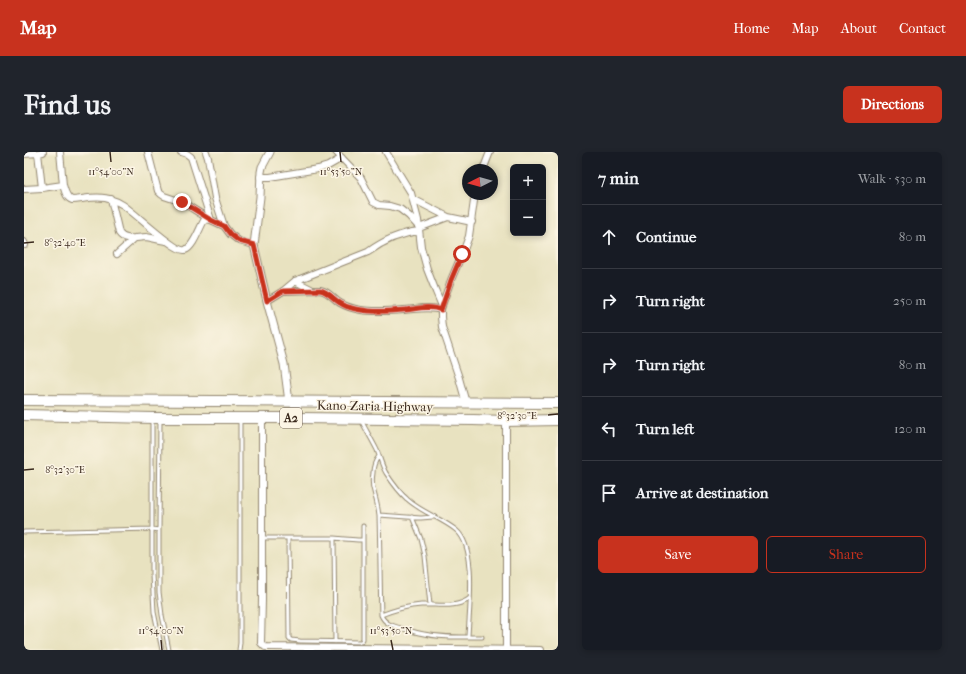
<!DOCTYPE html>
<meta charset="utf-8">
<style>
:root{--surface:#171b24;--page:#20242c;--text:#f1f3f6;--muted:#9ea1a6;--line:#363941;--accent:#c8321e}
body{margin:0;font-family:"IM FELL French Canon",serif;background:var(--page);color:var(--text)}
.controls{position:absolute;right:12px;top:12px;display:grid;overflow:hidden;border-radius:6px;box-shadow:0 2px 6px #0003}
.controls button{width:36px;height:36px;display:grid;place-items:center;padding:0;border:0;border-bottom:1px solid var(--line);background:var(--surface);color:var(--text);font:20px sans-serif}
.compass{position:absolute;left:438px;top:12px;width:36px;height:36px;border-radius:50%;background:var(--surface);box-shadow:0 2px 6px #0003;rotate:264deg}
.stop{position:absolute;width:12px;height:12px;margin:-9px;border:3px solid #c8321e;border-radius:50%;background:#fff}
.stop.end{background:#c8321e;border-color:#fff;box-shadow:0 1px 4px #0008}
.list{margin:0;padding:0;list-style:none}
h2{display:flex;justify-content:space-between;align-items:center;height:52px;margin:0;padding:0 16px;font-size:17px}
h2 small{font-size:13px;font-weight:400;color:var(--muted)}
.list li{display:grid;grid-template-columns:26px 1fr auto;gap:12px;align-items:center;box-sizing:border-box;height:64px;padding:0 16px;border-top:1px solid var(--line)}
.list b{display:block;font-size:15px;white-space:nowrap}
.list em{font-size:13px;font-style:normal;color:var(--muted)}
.actions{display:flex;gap:8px;padding:12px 16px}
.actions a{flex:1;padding:9px 0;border:1px solid var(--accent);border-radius:6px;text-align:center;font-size:14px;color:var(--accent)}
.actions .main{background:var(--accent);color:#fff}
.icon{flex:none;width:22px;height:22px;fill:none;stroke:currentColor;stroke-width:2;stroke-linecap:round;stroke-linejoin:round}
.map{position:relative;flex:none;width:534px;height:498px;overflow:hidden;border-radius:6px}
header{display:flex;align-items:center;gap:24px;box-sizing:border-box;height:56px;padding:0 20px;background:var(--accent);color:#fff}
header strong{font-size:19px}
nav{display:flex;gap:22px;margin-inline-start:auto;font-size:14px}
.intro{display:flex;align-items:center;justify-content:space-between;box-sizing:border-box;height:96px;padding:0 24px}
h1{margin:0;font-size:28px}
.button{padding:10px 18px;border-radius:6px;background:var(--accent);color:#fff;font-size:14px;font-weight:700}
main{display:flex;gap:24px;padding:0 24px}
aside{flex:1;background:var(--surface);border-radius:6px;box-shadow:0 2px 6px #0003}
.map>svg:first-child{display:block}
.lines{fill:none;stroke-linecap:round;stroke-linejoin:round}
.service-casing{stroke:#92866f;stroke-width:5}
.minor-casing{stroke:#92866f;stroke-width:8}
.tertiary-casing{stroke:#92866f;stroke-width:9}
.trunk-casing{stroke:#92866f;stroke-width:12}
.service{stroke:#fff;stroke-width:3}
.minor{stroke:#fff;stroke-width:6}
.tertiary{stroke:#fff;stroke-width:7}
.trunk{stroke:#fff;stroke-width:10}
.route{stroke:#c8321e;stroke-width:5}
.ticks{fill:none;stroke:#3b2a1e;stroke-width:1.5}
.labels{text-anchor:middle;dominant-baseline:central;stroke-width:3;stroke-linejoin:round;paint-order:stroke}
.shield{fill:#fcf5e5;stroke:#75675a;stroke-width:1}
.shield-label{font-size:12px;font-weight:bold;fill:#3b2a1e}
.street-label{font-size:13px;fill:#3b2a1e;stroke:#fcf5e5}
.ticks-label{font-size:10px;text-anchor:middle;fill:#3b2a1e;stroke:#fcf5e5;stroke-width:3;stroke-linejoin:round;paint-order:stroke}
</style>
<header>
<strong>Map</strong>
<nav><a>Home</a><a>Map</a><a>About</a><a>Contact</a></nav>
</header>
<div class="intro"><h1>Find us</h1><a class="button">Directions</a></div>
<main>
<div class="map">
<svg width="534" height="498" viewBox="0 0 534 498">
<rect width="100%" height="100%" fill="#fcf5e5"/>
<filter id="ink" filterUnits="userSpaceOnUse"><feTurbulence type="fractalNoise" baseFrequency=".025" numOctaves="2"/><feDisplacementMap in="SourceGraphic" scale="8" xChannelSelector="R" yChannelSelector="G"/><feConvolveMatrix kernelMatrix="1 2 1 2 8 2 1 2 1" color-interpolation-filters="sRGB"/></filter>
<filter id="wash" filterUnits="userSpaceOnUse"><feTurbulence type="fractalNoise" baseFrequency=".012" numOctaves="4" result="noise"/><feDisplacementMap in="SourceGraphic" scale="16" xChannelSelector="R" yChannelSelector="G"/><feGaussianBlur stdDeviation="0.9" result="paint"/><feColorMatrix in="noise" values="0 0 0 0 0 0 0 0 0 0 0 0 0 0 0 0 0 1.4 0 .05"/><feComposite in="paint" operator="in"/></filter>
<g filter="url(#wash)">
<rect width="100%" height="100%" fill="#e8e2c0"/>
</g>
<g filter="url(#ink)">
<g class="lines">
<!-- service casing -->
<g class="service-casing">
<path id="service" d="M128 268V423L130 460 138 498
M337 268C342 278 348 288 353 298 356 306 358 314 362 321 368 330 375 340 383 347 397 360 417 366 432 378 454 396 445 458 444 485
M136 269 135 378V440L138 463 145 498
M355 304C351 309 349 315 349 321 348 327 348 334 350 340 352 348 354 354 355 364 356 397 356 430 357 463 361 473 371 474 380 477 385 478 390 480 395 481 416 486 438 485 458 485
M355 363 397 366 409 365
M388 365 397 387 401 404 406 453
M0 380 128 377 135 378
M238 386H310C320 387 329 388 339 388
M264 386 265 486 267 488 276 489 337 490 339 487V374
M310 386 311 490
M357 463C370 458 384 454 397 453 413 452 433 457 446 446
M215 498 216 491V267"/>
</g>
<!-- minor casing -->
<g class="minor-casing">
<path id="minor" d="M124 0 134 39 137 42 140 44 158 50 185 67
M157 0 163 2 167 5 187 68
M182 0 184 6 191 46 200 74 206 82 215 89 230 93
M312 0 337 26 349 50 355 53 366 54 376 57 385 64 394 74
M362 0 371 15 387 41 394 68 397 95 403 117 412 140 418 154
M0 2 14 1
M459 18 466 0
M236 25H246L294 17 304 14 318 6
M39 33C41 39 42 46 48 48 61 47 76 43 88 48 92 49 96 51 99 53 110 60 152 101 161 98 170 95 176 74 181 67L187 68 200 74
M18 36 14 1 19 0
M0 37 18 36 39 33 36 0
M87 47 95 81C101 90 113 85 122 85 129 86 135 88 142 89
M389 47 424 65 448 70
M395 76 424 65
M0 90 1 93
M93 102 111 86
M271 129 287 137
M259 139 296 138C306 140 308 146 316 151 323 155 330 157 337 158 351 160 366 159 380 158 393 157 406 154 417 158
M243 149 259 139 271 129 281 125 344 100C359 89 377 81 395 79
M442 251 435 226 418 175 417 165V156L427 128 441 95 445 84 451 42
M238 266V448L237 491 241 495 516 498
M482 269V498"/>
</g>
<!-- tertiary casing -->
<g class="tertiary-casing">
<path id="tertiary" d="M246 0 238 15 237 20 236 45 230 93 243 149 260 212 265 250"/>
</g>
<!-- trunk casing -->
<g class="trunk-casing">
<path id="trunk" d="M0 248 534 251
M0 263 128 266H276L449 268 482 269 534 268"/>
</g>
<!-- service -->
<use href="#service" class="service"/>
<!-- minor -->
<use href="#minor" class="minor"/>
<!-- tertiary -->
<use href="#tertiary" class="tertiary"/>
<!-- trunk -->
<use href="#trunk" class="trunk"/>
</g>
</g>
<g class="lines" filter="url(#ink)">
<!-- route -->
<path class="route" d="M158 50 187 68 200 74 206 82 215 89 230 93 243 149 259 139 296 138C305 140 309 147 316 151 325 157 336 158 346 159 358 160 369 159 380 158 392 157 406 153 417 158L427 128 438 102"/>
</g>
<!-- ticks -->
<path class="ticks" d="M86 0 87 10M316 0 317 10M0 91 10 90M524 263 534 262M0 318 10 317M137 488 138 498M367 488 369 498"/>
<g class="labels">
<!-- shield labels -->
<rect class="shield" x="256" y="256" width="22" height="20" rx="3"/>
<g class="shield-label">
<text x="267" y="266">A2</text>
</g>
<!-- street labels -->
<g class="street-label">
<text transform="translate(351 254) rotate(1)">Kano-Zaria Highway</text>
</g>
</g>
<g class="ticks-label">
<text x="87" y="23">11°54'00"N</text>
<text x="317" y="23">11°53'50"N</text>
<text x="41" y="94">8°32'40"E</text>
<text x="493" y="267">8°32'30"E</text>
<text x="41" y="321">8°32'30"E</text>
<text x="137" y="482">11°54'00"N</text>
<text x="367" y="482">11°53'50"N</text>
</g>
</svg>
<div class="controls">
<button>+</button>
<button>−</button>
</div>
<svg class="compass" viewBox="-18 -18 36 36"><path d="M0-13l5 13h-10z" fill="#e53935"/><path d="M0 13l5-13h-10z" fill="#9ea1a6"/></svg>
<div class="stop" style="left:438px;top:102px"></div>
<div class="stop end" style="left:158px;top:50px"></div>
</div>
<aside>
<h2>7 min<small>Walk · 530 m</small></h2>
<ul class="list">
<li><svg class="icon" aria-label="ahead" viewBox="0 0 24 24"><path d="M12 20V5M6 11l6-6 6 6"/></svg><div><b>Continue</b></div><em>80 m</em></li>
<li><svg class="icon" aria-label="right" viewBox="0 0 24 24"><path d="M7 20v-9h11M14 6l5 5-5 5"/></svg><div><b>Turn right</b></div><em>250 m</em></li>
<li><svg class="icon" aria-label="right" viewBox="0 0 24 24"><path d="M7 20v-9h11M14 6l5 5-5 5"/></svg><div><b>Turn right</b></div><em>80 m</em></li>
<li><svg class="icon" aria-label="left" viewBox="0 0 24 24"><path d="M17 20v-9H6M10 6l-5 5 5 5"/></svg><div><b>Turn left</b></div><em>120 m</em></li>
<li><svg class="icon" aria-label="arrive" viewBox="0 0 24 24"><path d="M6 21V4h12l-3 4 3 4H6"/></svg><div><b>Arrive at destination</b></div></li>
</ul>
<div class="actions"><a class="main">Save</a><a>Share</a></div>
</aside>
</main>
